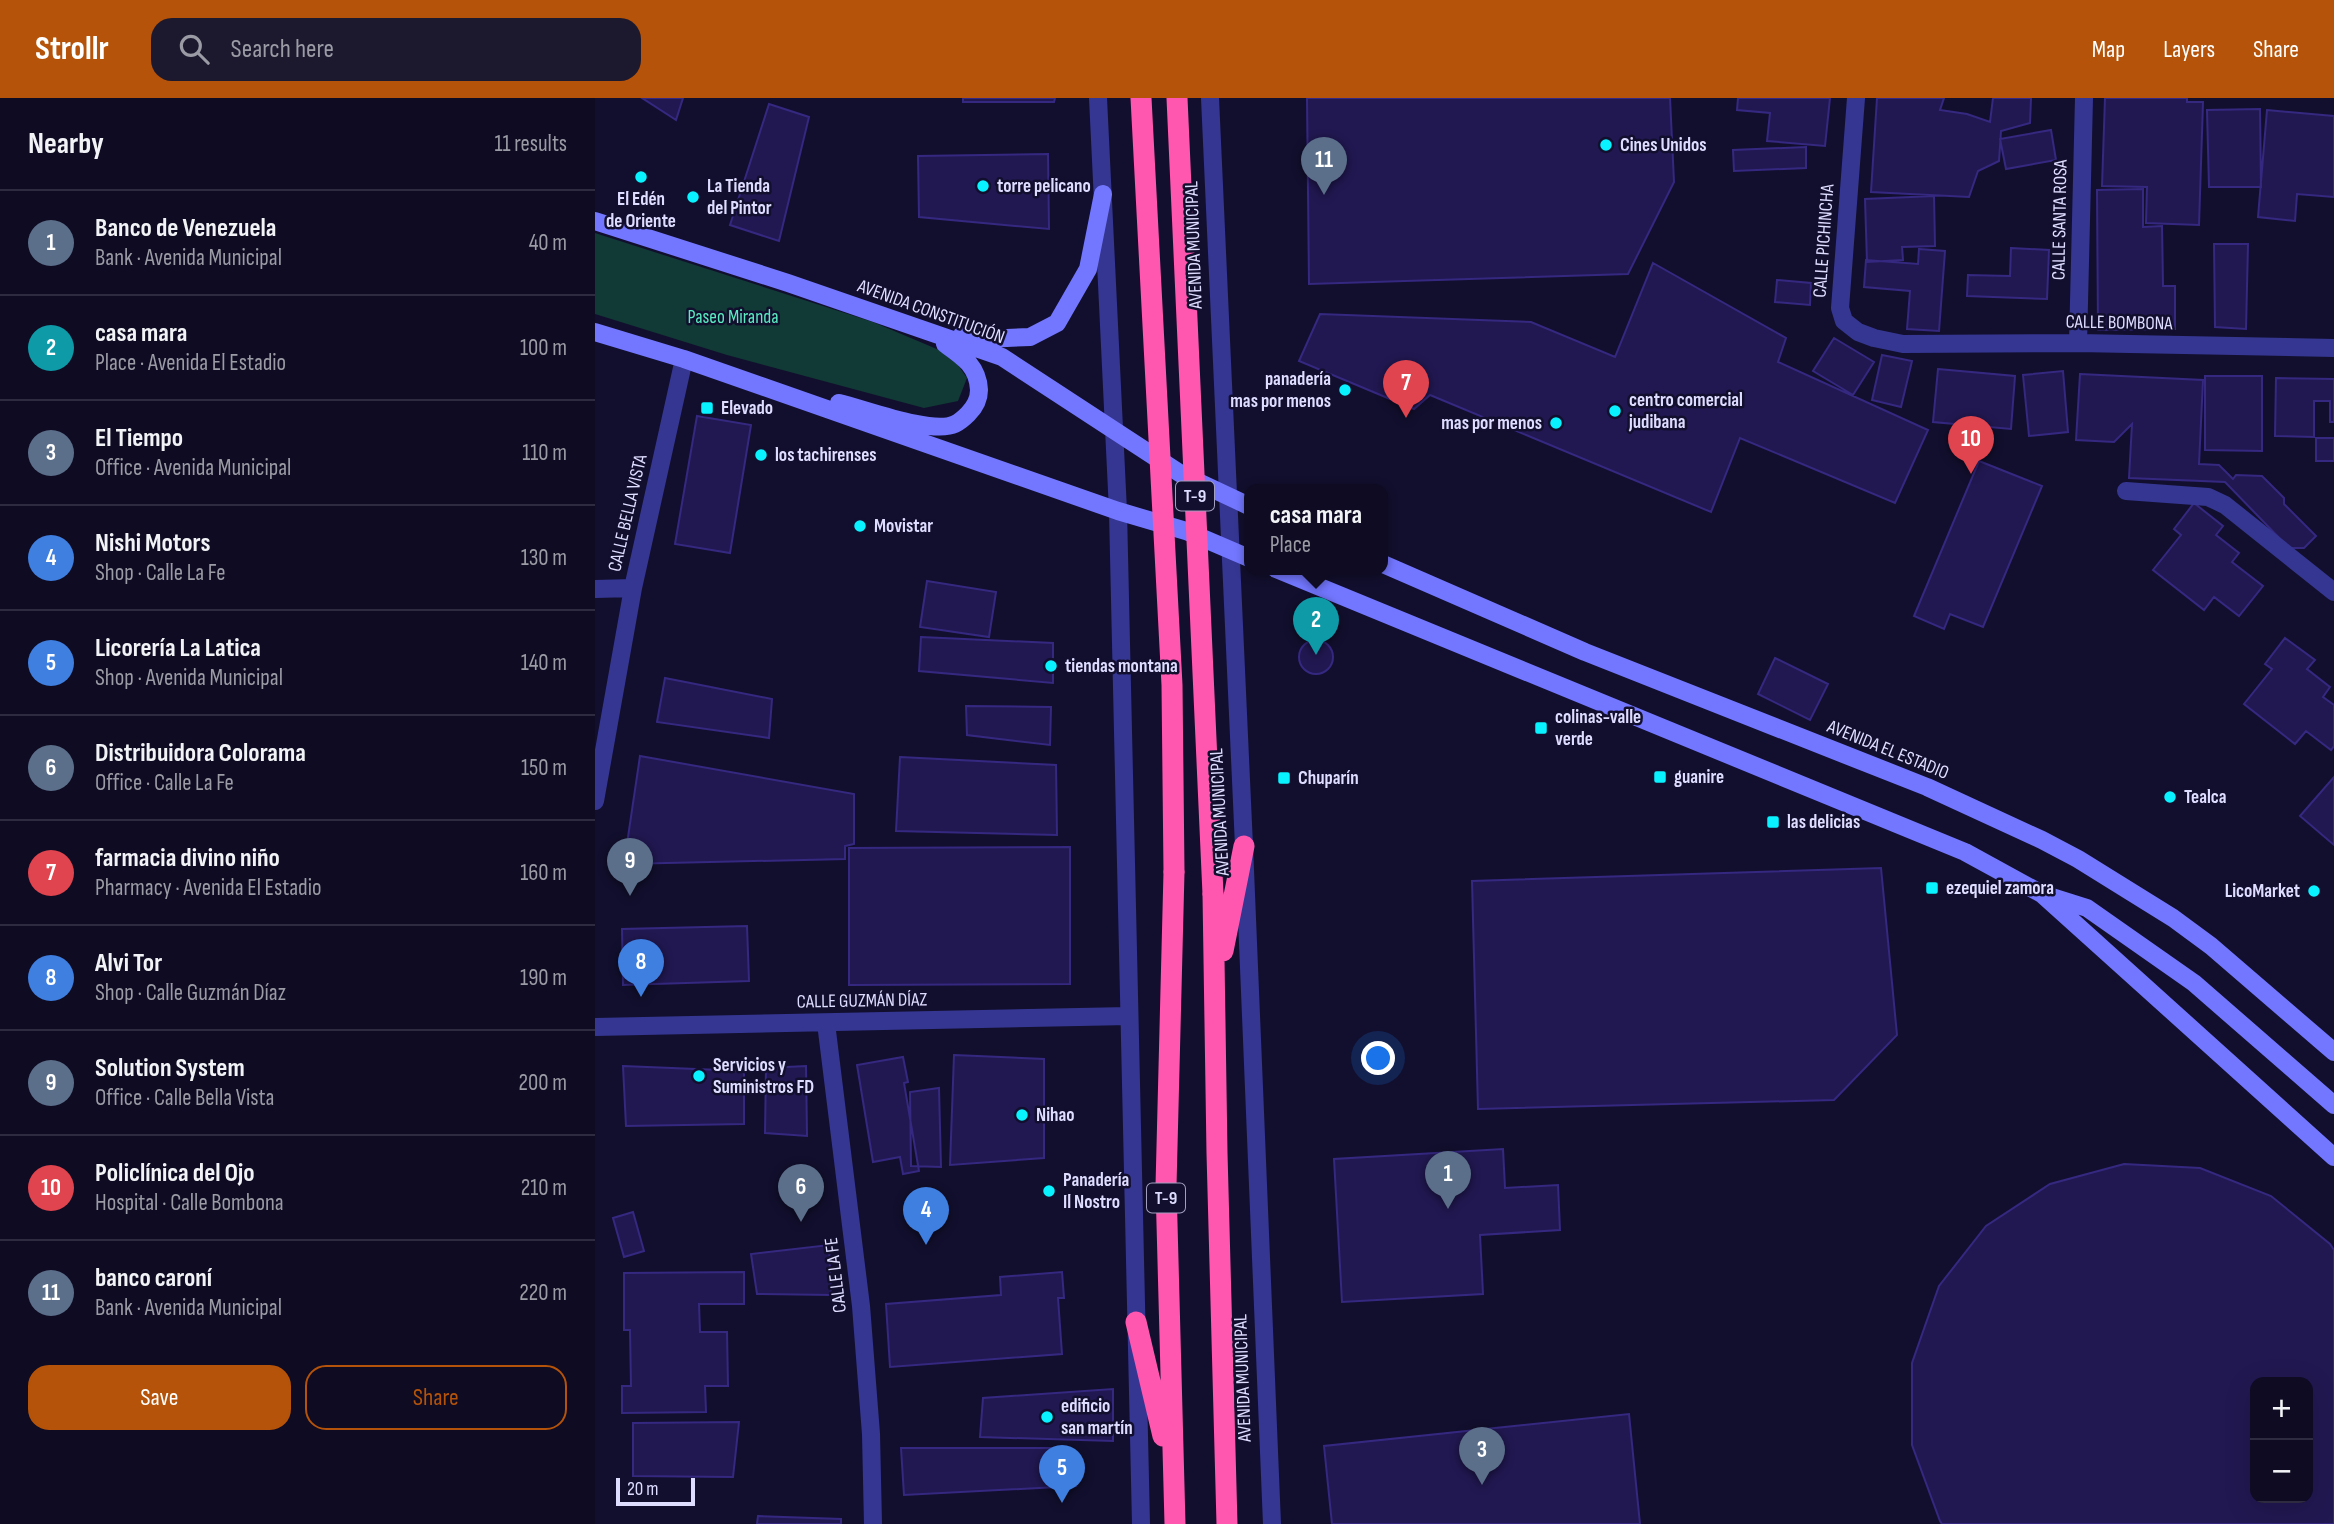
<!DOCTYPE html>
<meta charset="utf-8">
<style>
:root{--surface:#0e0b22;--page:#1c192f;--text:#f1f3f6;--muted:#9b9ba5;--line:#2e2b40;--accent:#b45309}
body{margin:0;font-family:"Sofia Sans Condensed",sans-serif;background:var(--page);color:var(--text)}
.controls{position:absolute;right:21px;bottom:21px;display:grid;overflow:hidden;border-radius:14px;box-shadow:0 7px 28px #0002}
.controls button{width:63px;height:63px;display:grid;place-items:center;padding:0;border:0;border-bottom:2px solid var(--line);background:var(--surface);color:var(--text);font:35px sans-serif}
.scale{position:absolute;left:21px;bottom:18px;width:79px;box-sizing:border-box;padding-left:7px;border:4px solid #dedcff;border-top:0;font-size:19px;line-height:24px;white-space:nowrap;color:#dedcff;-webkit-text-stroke:5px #120f2e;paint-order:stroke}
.you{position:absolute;left:784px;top:961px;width:24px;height:24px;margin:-18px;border:5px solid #fff;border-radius:50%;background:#1a73e8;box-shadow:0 0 0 10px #1a73e833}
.badge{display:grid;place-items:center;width:46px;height:46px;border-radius:50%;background:var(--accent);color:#fff;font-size:23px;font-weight:700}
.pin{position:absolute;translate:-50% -58px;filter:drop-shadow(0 2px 4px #0008)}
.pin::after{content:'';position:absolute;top:37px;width:24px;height:21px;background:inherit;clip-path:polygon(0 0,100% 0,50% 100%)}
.popup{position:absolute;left:649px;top:386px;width:144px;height:91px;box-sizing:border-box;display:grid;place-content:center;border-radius:14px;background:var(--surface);filter:drop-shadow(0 2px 5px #0005);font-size:23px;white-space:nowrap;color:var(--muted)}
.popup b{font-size:26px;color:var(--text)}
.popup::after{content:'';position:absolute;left:50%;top:100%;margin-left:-14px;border:14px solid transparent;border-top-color:var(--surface)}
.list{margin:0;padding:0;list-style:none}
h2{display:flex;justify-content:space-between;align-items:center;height:91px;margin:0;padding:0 28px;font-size:30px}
h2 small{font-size:23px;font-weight:400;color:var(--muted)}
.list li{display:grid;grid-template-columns:46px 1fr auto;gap:21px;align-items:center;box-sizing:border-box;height:105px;padding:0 28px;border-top:2px solid var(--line)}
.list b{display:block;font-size:26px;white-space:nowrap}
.list p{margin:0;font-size:23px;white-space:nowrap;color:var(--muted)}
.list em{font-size:23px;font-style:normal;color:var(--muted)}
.actions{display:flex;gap:14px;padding:21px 28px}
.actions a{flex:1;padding:16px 0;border:2px solid var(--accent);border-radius:21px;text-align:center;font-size:24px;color:var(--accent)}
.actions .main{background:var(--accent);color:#fff}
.icon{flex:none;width:38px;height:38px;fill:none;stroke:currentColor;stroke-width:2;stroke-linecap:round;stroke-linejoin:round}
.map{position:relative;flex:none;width:1739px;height:1426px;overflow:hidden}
header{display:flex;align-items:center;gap:42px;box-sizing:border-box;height:98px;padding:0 35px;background:var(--accent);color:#fff}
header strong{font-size:33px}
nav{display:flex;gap:38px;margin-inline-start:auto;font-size:24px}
.search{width:490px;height:63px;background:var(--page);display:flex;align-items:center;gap:18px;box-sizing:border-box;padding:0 24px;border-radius:21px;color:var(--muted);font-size:26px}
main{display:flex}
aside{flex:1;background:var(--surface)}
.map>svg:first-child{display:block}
.green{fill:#113935}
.building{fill:#211851;stroke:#352880;stroke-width:2;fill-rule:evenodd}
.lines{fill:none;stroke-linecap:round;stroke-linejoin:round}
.street{stroke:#353692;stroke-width:18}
.secondary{stroke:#7377ff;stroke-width:18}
.highway{stroke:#ff57b0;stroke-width:21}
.highway-bridge{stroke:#ff57b0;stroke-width:21}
.poi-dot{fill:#08f3ff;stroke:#120f2e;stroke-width:2.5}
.labels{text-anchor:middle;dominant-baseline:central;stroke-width:5;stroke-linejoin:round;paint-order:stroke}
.shield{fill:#120f2e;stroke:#a19ec0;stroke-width:2}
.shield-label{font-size:18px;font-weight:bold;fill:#dedcff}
.poi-label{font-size:19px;font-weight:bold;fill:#dedcff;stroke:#120f2e;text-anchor:start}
.street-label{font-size:19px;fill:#dedcff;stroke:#120f2e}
.park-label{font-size:19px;fill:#59edc1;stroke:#120f2e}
</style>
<header>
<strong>Strollr</strong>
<div class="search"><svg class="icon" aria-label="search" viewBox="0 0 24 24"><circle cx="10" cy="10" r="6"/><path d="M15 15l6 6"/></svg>Search here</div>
<nav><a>Map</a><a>Layers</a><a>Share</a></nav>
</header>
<main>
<aside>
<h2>Nearby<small>11 results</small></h2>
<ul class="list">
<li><span class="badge" style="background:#5c6f8a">1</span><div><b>Banco de Venezuela</b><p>Bank · Avenida Municipal</p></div><em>40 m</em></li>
<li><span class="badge" style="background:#0f9aa8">2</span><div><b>casa mara</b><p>Place · Avenida El Estadio</p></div><em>100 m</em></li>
<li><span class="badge" style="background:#5c6f8a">3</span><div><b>El Tiempo</b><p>Office · Avenida Municipal</p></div><em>110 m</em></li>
<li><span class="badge" style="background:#3f7fe0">4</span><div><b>Nishi Motors</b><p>Shop · Calle La Fe</p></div><em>130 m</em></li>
<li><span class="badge" style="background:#3f7fe0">5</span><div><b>Licorería La Latica</b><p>Shop · Avenida Municipal</p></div><em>140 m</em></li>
<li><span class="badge" style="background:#5c6f8a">6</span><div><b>Distribuidora Colorama</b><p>Office · Calle La Fe</p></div><em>150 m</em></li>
<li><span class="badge" style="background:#e0444e">7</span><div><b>farmacia divino niño</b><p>Pharmacy · Avenida El Estadio</p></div><em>160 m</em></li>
<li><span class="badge" style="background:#3f7fe0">8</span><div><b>Alvi Tor</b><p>Shop · Calle Guzmán Díaz</p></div><em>190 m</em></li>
<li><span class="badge" style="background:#5c6f8a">9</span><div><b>Solution System</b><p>Office · Calle Bella Vista</p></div><em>200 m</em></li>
<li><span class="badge" style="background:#e0444e">10</span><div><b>Policlínica del Ojo</b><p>Hospital · Calle Bombona</p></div><em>210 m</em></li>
<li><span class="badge" style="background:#5c6f8a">11</span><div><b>banco caroní</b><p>Bank · Avenida Municipal</p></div><em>220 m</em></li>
</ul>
<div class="actions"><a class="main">Save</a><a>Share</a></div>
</aside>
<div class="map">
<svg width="1739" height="1426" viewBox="0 0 1739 1426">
<rect width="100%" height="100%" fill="#120f2e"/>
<!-- green -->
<path class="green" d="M0 135 278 224 356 257 372 280 363 303 329 310 132 257 0 216Z"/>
<!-- building -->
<path class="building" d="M47 0H88L81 22Z
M368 0H460L459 4H368Z
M712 0H1075L1079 84 1033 176 714 186Z
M1143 0H1235L1230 48 1172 43 1175 15 1142 12Z
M1282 0H1349L1345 12 1372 16 1395 24 1398 0H1436L1435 25 1406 33 1404 63 1383 73 1374 99 1276 94Z
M1510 0H1592V4H1608L1604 127 1551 125 1552 89 1507 88Z
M174 6 214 19 184 143 135 127Z
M1665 11 1666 89H1614L1612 12Z
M1672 12 1739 18V99L1702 96 1700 123 1663 119Z
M1456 32 1461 62 1411 71 1405 41Z
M1211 49V70L1139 73 1138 52Z
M453 56 454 131 324 119 323 58Z
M1548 91V129L1567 128 1568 188H1580V231L1503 232 1502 92Z
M1339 98 1340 148 1307 149 1308 162 1272 164 1270 101Z
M1619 146H1653L1651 231 1620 229Z
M1416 150 1454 152 1452 201 1372 198 1373 177 1415 178Z
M1324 151 1350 153 1344 233 1312 231 1315 193 1269 189 1271 162 1323 166Z
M1058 165 1191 240 1183 264 1333 332 1300 405 1145 340 1116 414 835 297 819 311 704 263 725 216 936 224 1020 259Z
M1182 182 1216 185 1215 207 1180 204Z
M1239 240 1279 264 1258 297 1218 273Z
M1287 257 1317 263 1306 309 1277 302Z
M1343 271 1420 278 1416 331 1338 324Z
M1468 273 1473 334 1434 338 1428 277Z
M1485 276 1608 282 1604 366 1624 367 1638 381 1641 377 1667 378 1689 400V406L1721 438 1709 450H1694L1630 384 1534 380 1537 326 1519 344 1481 342Z
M1610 278H1667V353L1610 352Z
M1681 280 1739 281V324H1735V303H1719V339L1680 338Z
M102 318 156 327 135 455 80 446Z
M1721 340H1739V363H1721Z
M1384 363 1447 388 1388 529 1355 516 1349 531 1319 518Z
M1599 405 1628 428 1621 437 1644 455 1637 464 1668 488 1644 518 1619 499 1609 512 1558 472 1586 437 1579 431Z
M332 483 401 494 394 539 325 529Z
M326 539 458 545V585L324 573Z
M1690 540 1720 562 1712 571 1735 589 1728 599 1739 607V648L1736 652 1711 633 1700 646 1649 606 1677 571 1670 566Z
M704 559a17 17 0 1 1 34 0a17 17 0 1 1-34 0Z
M1180 560 1233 586 1215 622 1163 596Z
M70 580 177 601 174 640 62 624Z
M371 608 456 609 455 647 372 637Z
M45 658 259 696V746L250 748V761L29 766Z
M305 659 461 667 462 737 301 733Z
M1739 679V747L1705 718Z
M475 749V886L254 887V750Z
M1286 770 1302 937 1239 1002 883 1011 877 783Z
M152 828 154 883 28 887 27 831Z
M359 957 449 961V1060L355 1067Z
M308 959 313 984 309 985 324 1073 308 1076 305 1059 278 1064 262 967Z
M28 968 149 973V1026L31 1028Z
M211 968 212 1038 170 1035 171 970Z
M344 990 346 1069 316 1068 315 994Z
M908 1051 910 1090 963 1087 965 1132 885 1137 888 1196 747 1204 739 1061Z
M1529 1066 1605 1070 1676 1098 1735 1146 1739 1152V1426H1347L1345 1423 1317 1347V1265L1344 1188 1391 1128 1455 1086ZM1660 1284H1713V1400H1660Z
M38 1114 49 1153 29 1159 18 1120Z
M234 1147 236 1197 162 1196 156 1156Z
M149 1174V1206H104L105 1234H132L133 1288H110L111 1314 27 1315V1288H36L35 1232H29V1175Z
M467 1174 469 1200H463L467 1256 295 1269 291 1206 406 1197 405 1179Z
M518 1291V1343L385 1339 388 1300Z
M1034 1316 1045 1426H737L729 1348Z
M144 1324 138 1379 38 1378V1325Z
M306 1350H473L481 1388 309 1397Z
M163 1418 246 1421V1426H162Z"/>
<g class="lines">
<!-- street -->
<path class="street" d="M503 0 523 413 546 1426
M615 0 649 748 677 1426
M1261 0 1245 210 1249 223 1263 234 1279 240 1308 246 1483 245 1739 250
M1483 245 1489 0
M1531 393 1613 399 1630 407 1739 494
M0 491 38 490
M0 703 38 490 89 261
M231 925 266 1208 276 1336 278 1426
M0 929 534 918"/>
<!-- secondary -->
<path class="secondary" d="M0 123 193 185 407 259 586 376 654 408
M0 234 89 261 523 413 591 433 654 460
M367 237 389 241 435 239 462 225 493 171 508 96
M244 305C270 311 337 337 360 326 364 324 370 319 373 316 380 309 384 302 384 292 383 268 367 258 350 246
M788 466 990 554 1332 689 1447 742 1483 761 1578 820 1616 848 1739 954
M681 471 1370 754 1447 796 1739 1059
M1454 798 1492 810 1599 885 1739 1007"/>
<!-- highway -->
<path class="highway" d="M579 774 571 1088 580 1426
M618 796 622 1055 632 1426
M628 853 649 748
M541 1224 568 1338"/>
<!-- highway-bridge -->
<path class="highway-bridge" d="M546 0 577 587 579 774
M582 0 618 796"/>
</g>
<!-- markers -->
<g class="poi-dot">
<circle cx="1011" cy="47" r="7"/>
<circle cx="46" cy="79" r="7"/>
<circle cx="388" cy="88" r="7"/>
<circle cx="98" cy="99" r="7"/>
<circle cx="750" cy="292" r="7"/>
<rect x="105" y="303" width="14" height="14" rx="3.5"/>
<circle cx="1020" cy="313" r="7"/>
<circle cx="961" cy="325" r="7"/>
<circle cx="166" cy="357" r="7"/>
<circle cx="265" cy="428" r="7"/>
<circle cx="456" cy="568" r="7"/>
<rect x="939" y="623" width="14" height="14" rx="3.5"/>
<rect x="1058" y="672" width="14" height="14" rx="3.5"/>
<rect x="682" y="673" width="14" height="14" rx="3.5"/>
<circle cx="1575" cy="699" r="7"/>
<rect x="1171" y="717" width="14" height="14" rx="3.5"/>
<rect x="1330" y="783" width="14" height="14" rx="3.5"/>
<circle cx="1719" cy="793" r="7"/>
<circle cx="104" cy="978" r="7"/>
<circle cx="427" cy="1017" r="7"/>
<circle cx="454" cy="1093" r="7"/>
<circle cx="452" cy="1319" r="7"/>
</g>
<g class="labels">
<!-- shield labels -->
<g class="shield">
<rect x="581" y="383.5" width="38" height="29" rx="5"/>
<rect x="552" y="1085.5" width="38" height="29" rx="5"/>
</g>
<g class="shield-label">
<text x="600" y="398">T-9</text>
<text x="571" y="1100">T-9</text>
</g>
<!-- poi labels -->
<g class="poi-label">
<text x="1025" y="47">Cines Unidos</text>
<text x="112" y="88">La Tienda<tspan x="112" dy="22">del Pintor</tspan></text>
<text x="402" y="88">torre pelicano</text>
<text x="46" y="101" text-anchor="middle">El Edén<tspan x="46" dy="22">de Oriente</tspan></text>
<text x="736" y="281" text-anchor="end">panadería<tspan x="736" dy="22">mas por menos</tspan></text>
<text x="1034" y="302">centro comercial<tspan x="1034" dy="22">judibana</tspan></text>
<text x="126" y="310">Elevado</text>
<text x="947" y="325" text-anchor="end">mas por menos</text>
<text x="180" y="357">los tachirenses</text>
<text x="279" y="428">Movistar</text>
<text x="470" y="568">tiendas montana</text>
<text x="960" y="619">colinas-valle<tspan x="960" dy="22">verde</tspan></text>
<text x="1079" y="679">guanire</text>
<text x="703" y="680">Chuparín</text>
<text x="1589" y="699">Tealca</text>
<text x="1192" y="724">las delicias</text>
<text x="1351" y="790">ezequiel zamora</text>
<text x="1705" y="793" text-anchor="end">LicoMarket</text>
<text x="118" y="967">Servicios y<tspan x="118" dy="22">Suministros FD</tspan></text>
<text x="441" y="1017">Nihao</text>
<text x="468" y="1082">Panadería<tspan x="468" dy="22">Il Nostro</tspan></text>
<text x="466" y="1308">edificio<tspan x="466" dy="22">san martín</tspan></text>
</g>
<!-- street labels -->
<g class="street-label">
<text transform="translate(1465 122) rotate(-89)">CALLE SANTA ROSA</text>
<text transform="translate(1229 143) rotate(-86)">CALLE PICHINCHA</text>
<text transform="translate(599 147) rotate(-92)">AVENIDA MUNICIPAL</text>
<text transform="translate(336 214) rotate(20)">AVENIDA CONSTITUCIÓN</text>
<text transform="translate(1524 225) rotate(1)">CALLE BOMBONA</text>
<text transform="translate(33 415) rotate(-77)">CALLE BELLA VISTA</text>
<text transform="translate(1293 652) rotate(22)">AVENIDA EL ESTADIO</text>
<text transform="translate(625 714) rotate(-93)">AVENIDA MUNICIPAL</text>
<text transform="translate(267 903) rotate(-1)">CALLE GUZMÁN DÍAZ</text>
<text transform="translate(241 1177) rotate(-97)">CALLE LA FE</text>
<text transform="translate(648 1280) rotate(-92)">AVENIDA MUNICIPAL</text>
</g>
<!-- park labels -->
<g class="park-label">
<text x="138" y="219">Paseo Miranda</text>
</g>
</g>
</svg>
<div class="controls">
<button>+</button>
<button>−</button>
</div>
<div class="scale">20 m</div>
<div class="you"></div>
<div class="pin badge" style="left:853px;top:1111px;background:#5c6f8a">1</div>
<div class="pin badge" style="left:721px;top:557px;background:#0f9aa8">2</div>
<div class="popup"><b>casa mara</b>Place</div>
<div class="pin badge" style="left:887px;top:1387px;background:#5c6f8a">3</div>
<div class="pin badge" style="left:331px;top:1147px;background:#3f7fe0">4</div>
<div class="pin badge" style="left:467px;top:1405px;background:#3f7fe0">5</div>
<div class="pin badge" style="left:206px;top:1124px;background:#5c6f8a">6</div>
<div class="pin badge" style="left:811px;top:320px;background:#e0444e">7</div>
<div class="pin badge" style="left:46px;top:899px;background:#3f7fe0">8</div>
<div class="pin badge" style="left:35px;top:798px;background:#5c6f8a">9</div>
<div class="pin badge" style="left:1376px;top:376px;background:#e0444e">10</div>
<div class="pin badge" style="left:729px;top:97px;background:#5c6f8a">11</div>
</div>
</main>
